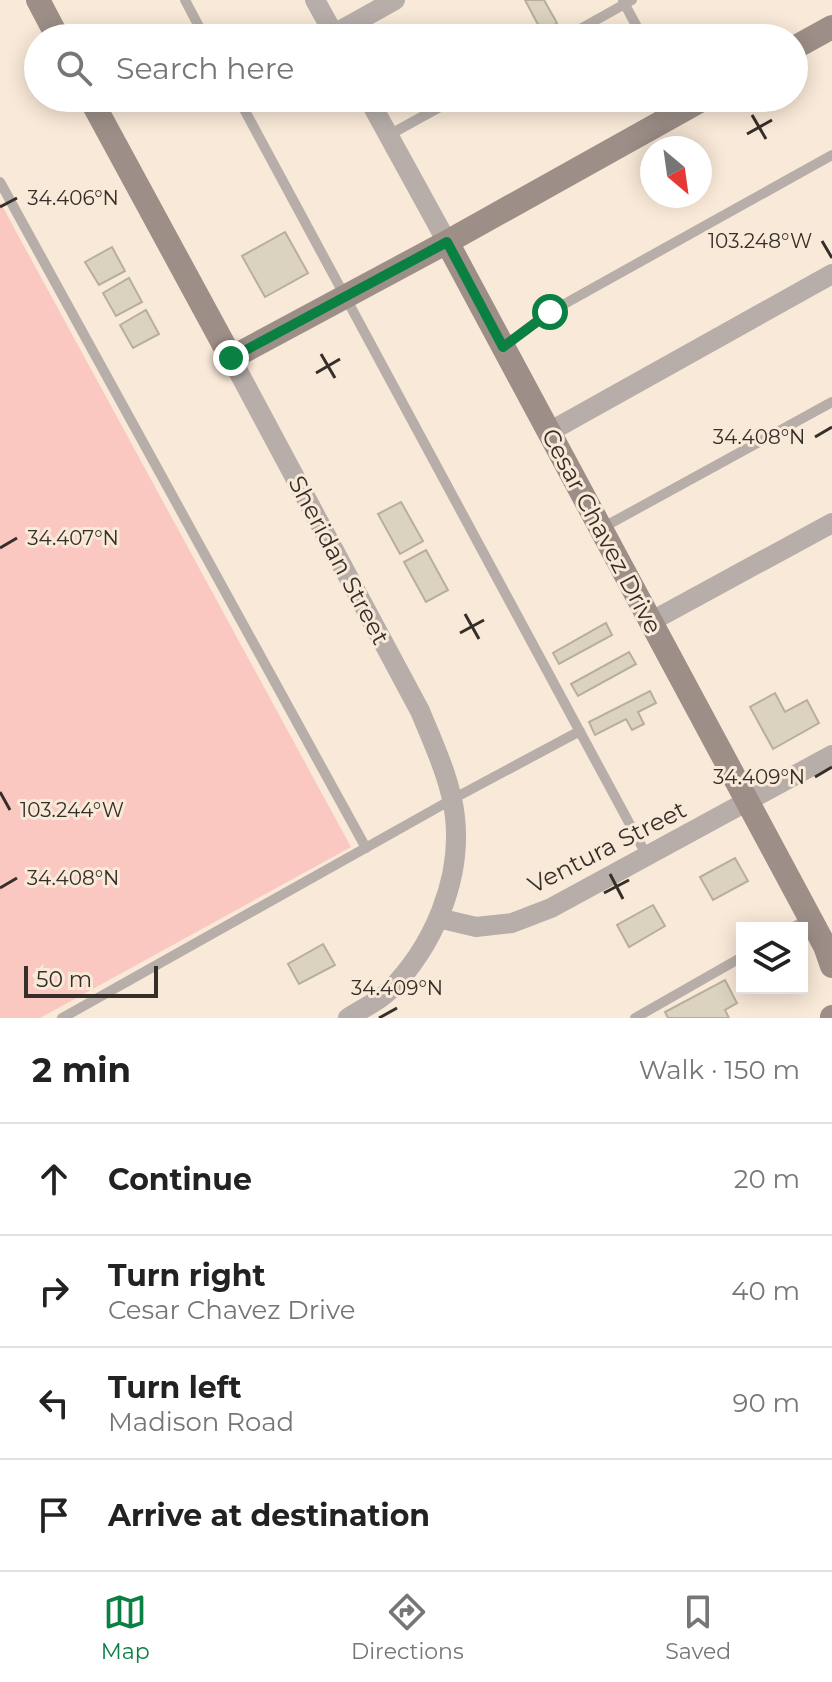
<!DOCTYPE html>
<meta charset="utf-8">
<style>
:root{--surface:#fff;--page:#f2f2f2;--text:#222;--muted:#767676;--line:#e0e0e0;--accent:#0b8043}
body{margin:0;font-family:Montserrat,sans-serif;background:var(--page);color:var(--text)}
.controls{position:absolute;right:24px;bottom:24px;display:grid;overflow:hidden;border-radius:0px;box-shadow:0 4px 20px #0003}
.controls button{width:72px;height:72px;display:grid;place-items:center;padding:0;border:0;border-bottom:2px solid var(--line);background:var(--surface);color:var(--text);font:40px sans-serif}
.compass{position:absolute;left:640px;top:136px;width:72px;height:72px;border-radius:50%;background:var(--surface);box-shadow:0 4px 20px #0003;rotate:151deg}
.scale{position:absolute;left:24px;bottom:20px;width:134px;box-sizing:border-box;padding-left:8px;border:4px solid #362f29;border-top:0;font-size:22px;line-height:28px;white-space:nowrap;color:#362f29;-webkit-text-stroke:6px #f9e9d8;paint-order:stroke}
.stop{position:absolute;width:24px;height:24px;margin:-18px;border:6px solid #0b8043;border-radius:50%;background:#fff}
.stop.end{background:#0b8043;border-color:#fff;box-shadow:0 2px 8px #0008}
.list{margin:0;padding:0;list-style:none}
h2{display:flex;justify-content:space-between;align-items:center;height:104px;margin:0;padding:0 32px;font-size:34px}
h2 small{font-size:26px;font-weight:400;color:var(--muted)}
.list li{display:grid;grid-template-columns:52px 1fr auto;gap:24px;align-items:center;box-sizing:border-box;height:112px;padding:0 32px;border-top:2px solid var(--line)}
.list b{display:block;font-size:30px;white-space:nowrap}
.list p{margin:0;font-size:26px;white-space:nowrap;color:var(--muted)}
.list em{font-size:26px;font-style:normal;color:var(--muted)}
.icon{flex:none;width:44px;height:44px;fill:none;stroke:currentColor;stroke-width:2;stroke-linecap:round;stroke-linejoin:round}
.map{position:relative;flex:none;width:832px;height:1018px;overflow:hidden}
.search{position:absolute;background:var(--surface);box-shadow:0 4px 20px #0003;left:24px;right:24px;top:24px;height:88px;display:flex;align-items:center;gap:20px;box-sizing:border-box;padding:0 28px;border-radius:44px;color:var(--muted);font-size:30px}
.sheet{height:552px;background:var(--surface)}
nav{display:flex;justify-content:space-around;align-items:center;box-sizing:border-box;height:112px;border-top:2px solid var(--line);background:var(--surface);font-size:22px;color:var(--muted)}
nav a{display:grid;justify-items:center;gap:4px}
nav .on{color:var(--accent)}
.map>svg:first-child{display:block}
.green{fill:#fac8c1}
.building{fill:#dbd3bf;stroke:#b7af9c;stroke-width:2}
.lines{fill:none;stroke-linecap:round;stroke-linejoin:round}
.lane{stroke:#b7aea9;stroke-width:10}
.street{stroke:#b7aea9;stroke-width:20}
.secondary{stroke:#9d8f88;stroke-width:24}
.route{stroke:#0b8043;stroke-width:10}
.ticks{fill:none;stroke:#362f29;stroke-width:3}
.labels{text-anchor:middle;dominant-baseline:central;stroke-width:6;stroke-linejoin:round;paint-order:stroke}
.street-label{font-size:24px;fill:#362f29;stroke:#f9e9d8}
.ticks-label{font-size:20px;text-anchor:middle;fill:#362f29;stroke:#f9e9d8;stroke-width:6;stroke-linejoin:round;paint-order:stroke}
</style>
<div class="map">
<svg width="832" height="1018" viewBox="0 0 832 1018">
<rect width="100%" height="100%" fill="#f9e9d8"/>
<!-- green -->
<path class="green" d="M0 202 351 847 40 1018H0Z"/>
<!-- building -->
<path class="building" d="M525 0H544L557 23 542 32Z
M285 232 308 273 265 297 242 256Z
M112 247 125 271 99 285 85 262Z
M129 278 142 302 116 316 103 293Z
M146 310 159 334 133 348 120 325Z
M401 502 423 541 400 554 378 514Z
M426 550 448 590 426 602 404 562Z
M606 623 612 635 559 664 553 653Z
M629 652 636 664 578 696 571 684Z
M650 691 656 703 638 712 644 724 632 730 626 719 595 735 589 722Z
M775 693 785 712 807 700 819 723 773 749 750 707Z
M735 858 748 881 713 900 700 877Z
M653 905 665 926 629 947 617 925Z
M323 944 335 965 299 984 288 964Z
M725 980 737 1003 725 1010 729 1018H668L665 1012Z"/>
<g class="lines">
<!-- lane -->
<path class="lane" d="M185 0 205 38
M623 1 643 38
M564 38 632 0
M238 98 647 856
M389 135 456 98
M0 182 366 848
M503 347 550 312 832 155
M602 528 832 402
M792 928 809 918
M62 1018 451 800 580 731
M635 1018 742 957"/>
<!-- street -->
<path class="street" d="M315 0 336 38
M334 34 395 0
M368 98 447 242
M231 358 420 711C434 745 451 781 455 817 462 880 433 947 389 991 378 1002 361 1009 348 1018
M549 432 832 274
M650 622 832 523
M438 918 476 927 512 923 551 908 832 755"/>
<!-- secondary -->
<path class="secondary" d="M38 0 58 38
M794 48 832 27
M90 98 231 358 447 242 705 98
M447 242 825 946 832 966
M832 1018V1017"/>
</g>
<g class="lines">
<!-- route -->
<path class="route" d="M231 358 447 242 503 347 550 312"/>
</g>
<!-- ticks -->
<path class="ticks" d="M752 115 766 139M747 134 772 120M0 207 17 198M822 241 832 258M321 354 335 378M316 373 340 359M815 437 832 427M0 548 17 538M465 614 479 639M460 633 484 620M815 777 832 767M0 792 10 810M610 874 623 899M0 888 17 878M604 893 629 880M379 1018 397 1008"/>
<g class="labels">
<!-- street labels -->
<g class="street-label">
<text transform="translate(602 531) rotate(62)">Cesar Chavez Drive</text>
<text transform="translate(339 560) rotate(62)">Sheridan Street</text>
<text transform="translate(607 847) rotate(-27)">Ventura Street</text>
</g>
</g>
<g class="ticks-label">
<text x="73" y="205">34.406°N</text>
<text x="760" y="248">103.248°W</text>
<text x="759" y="444">34.408°N</text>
<text x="73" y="545">34.407°N</text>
<text x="759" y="784">34.409°N</text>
<text x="72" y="817">103.244°W</text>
<text x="73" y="885">34.408°N</text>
<text x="397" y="995">34.409°N</text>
</g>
</svg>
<div class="controls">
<button><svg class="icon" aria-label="layers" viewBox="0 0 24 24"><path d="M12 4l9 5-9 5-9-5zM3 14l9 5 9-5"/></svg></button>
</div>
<svg class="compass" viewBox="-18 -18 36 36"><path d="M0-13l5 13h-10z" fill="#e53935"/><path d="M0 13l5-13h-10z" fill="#767676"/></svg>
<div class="scale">50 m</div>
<div class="stop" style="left:550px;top:312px"></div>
<div class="stop end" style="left:231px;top:358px"></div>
<div class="search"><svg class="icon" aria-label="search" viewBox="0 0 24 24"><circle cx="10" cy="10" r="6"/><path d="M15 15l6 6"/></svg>Search here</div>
</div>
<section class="sheet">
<h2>2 min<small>Walk · 150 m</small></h2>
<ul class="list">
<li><svg class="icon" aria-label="ahead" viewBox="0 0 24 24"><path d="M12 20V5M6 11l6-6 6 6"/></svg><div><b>Continue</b></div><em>20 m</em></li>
<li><svg class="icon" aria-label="right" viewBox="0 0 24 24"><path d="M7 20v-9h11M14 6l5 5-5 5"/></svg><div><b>Turn right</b><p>Cesar Chavez Drive</p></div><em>40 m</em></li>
<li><svg class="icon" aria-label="left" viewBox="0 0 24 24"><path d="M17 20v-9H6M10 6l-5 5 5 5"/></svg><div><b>Turn left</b><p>Madison Road</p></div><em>90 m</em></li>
<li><svg class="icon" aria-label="arrive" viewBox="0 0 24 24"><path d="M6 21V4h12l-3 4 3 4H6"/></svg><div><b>Arrive at destination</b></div></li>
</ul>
</section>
<nav>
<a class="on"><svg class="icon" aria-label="map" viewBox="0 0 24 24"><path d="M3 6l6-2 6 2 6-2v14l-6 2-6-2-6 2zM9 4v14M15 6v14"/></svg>Map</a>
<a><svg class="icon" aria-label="directions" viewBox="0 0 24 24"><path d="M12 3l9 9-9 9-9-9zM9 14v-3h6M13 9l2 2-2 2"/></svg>Directions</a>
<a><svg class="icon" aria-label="saved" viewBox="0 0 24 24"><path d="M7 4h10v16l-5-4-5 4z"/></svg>Saved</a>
</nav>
